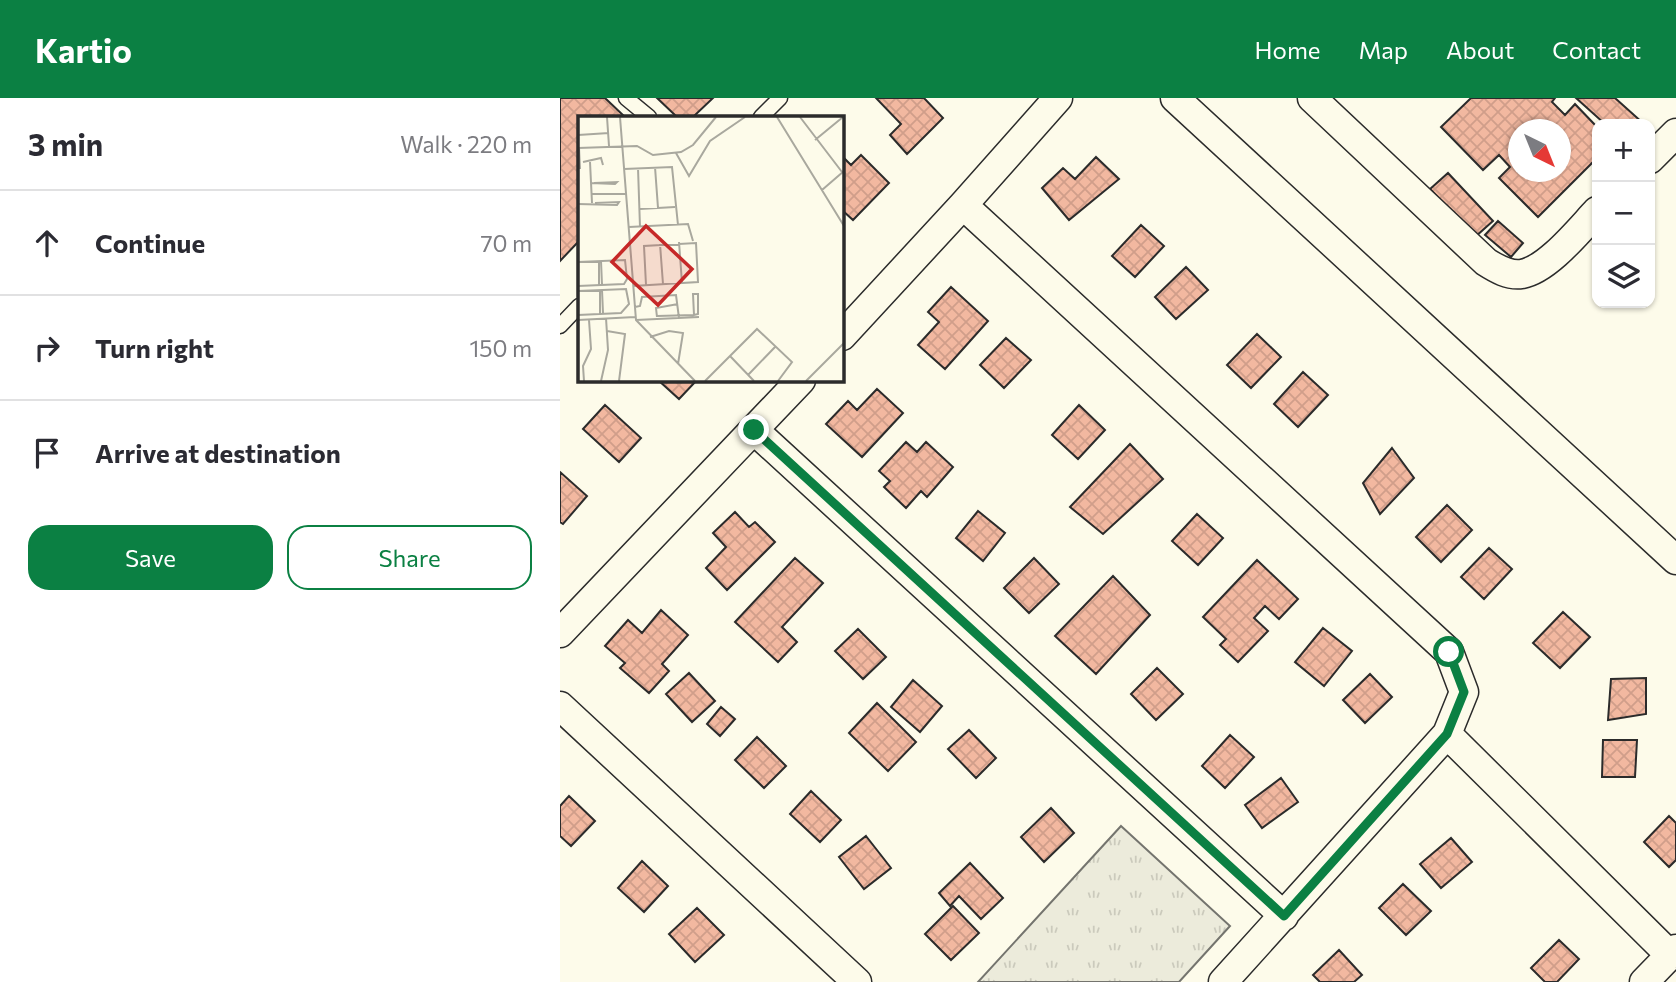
<!DOCTYPE html>
<meta charset="utf-8">
<style>
:root{--surface:#fff;--page:#f7f7f7;--text:#2b2b33;--muted:#7c7c81;--line:#e1e1e2;--accent:#0b8043}
body{margin:0;font-family:Commissioner,sans-serif;background:var(--page);color:var(--text)}
.controls{position:absolute;right:21px;top:21px;display:grid;overflow:hidden;border-radius:14px;box-shadow:0 2px 5px #0004}
.controls button{width:63px;height:63px;display:grid;place-items:center;padding:0;border:0;border-bottom:2px solid var(--line);background:var(--surface);color:var(--text);font:35px sans-serif}
.compass{position:absolute;left:948px;top:21px;width:63px;height:63px;border-radius:50%;background:var(--surface);box-shadow:0 2px 5px #0004;rotate:137deg}
.stop{position:absolute;width:21px;height:21px;margin:-16px;border:5px solid #0b8043;border-radius:50%;background:#fff}
.stop.end{background:#0b8043;border-color:#fff;box-shadow:0 2px 7px #0008}
.list{margin:0;padding:0;list-style:none}
h2{display:flex;justify-content:space-between;align-items:center;height:91px;margin:0;padding:0 28px;font-size:30px}
h2 small{font-size:23px;font-weight:400;color:var(--muted)}
.list li{display:grid;grid-template-columns:46px 1fr auto;gap:21px;align-items:center;box-sizing:border-box;height:105px;padding:0 28px;border-top:2px solid var(--line)}
.list b{display:block;font-size:26px;white-space:nowrap}
.list em{font-size:23px;font-style:normal;color:var(--muted)}
.actions{display:flex;gap:14px;padding:21px 28px}
.actions a{flex:1;padding:16px 0;border:2px solid var(--accent);border-radius:21px;text-align:center;font-size:24px;color:var(--accent)}
.actions .main{background:var(--accent);color:#fff}
.icon{flex:none;width:38px;height:38px;fill:none;stroke:currentColor;stroke-width:2;stroke-linecap:round;stroke-linejoin:round}
.map{position:relative;flex:none;width:1116px;height:884px;overflow:hidden}
header{display:flex;align-items:center;gap:42px;box-sizing:border-box;height:98px;padding:0 35px;background:var(--accent);color:#fff}
header strong{font-size:33px}
nav{display:flex;gap:38px;margin-inline-start:auto;font-size:24px}
main{display:flex}
aside{flex:1;background:var(--surface)}
.map>svg:first-child{display:block}
.grass{fill:url(#grass-tufts);stroke:#74746e;stroke-width:2}
.building{fill:url(#building-cross-hatch);stroke:#2b2b2b;stroke-width:2;fill-rule:evenodd}
.lines{fill:none;stroke-linecap:round;stroke-linejoin:round}
.service-casing{stroke:#2b2b2b;stroke-width:17}
.minor-casing{stroke:#2b2b2b;stroke-width:31}
.service{stroke:#fdfbea;stroke-width:14}
.minor{stroke:#fdfbea;stroke-width:28}
.route{stroke:#0b8043;stroke-width:9}
.inset-road{fill:none;stroke:#a9a89e;stroke-width:2}
.view{fill:#c62828;fill-opacity:0.15;stroke:#c62828;stroke-width:3.5}
.inset-edge{fill:none;stroke:#2b2b2b;stroke-width:3.5}
</style>
<header>
<strong>Kartio</strong>
<nav><a>Home</a><a>Map</a><a>About</a><a>Contact</a></nav>
</header>
<main>
<aside>
<h2>3 min<small>Walk · 220 m</small></h2>
<ul class="list">
<li><svg class="icon" aria-label="ahead" viewBox="0 0 24 24"><path d="M12 20V5M6 11l6-6 6 6"/></svg><div><b>Continue</b></div><em>70 m</em></li>
<li><svg class="icon" aria-label="right" viewBox="0 0 24 24"><path d="M7 20v-9h11M14 6l5 5-5 5"/></svg><div><b>Turn right</b></div><em>150 m</em></li>
<li><svg class="icon" aria-label="arrive" viewBox="0 0 24 24"><path d="M6 21V4h12l-3 4 3 4H6"/></svg><div><b>Arrive at destination</b></div></li>
</ul>
<div class="actions"><a class="main">Save</a><a>Share</a></div>
</aside>
<div class="map">
<svg width="1116" height="884" viewBox="0 0 1116 884">
<defs>
<pattern id="grass-tufts" width="24" height="20" patternUnits="userSpaceOnUse" patternTransform="scale(1.75)"><rect width="24" height="20" fill="#ecebdb"/><path d="M3 7l-1-3M5 7V3M7 7l1-3M15 17l-1-3M17 17v-4M19 17l1-3" fill="none" stroke="#cbcabc"/></pattern>
<pattern id="building-cross-hatch" width="8" height="8" patternUnits="userSpaceOnUse" patternTransform="scale(1.75)"><rect width="8" height="8" fill="#f2b8a0"/><path d="M0 0l8 8M0 8l8-8" fill="none" stroke="#d09e8a"/></pattern>
</defs>
<rect width="100%" height="100%" fill="#fdfbea"/>
<!-- grass -->
<path class="grass" d="M561 728 670 828 619 884H418Z"/>
<!-- building -->
<path class="building" d="M0 0H45L65 19H19V143L0 163Z
M97 0H153L133 19H117Z
M316 0H364L383 20 347 56 330 37 341 26Z
M911 0H995L992 4 1005 17 1015 6 1037 29V60L978 119 939 80 950 69 939 57 923 72 881 29ZM958 32H1000V74H958Z
M1016 0H1055L1084 26H1045Z
M301 57 329 85 293 122 282 112V58L291 67Z
M536 59 559 81 509 122 482 90 503 70 515 81Z
M888 75 933 123 915 139 870 91Z
M938 123 963 145 951 159 925 137Z
M581 127 604 148 575 179 552 158Z
M626 169 648 192 616 221 595 199Z
M391 189 428 223 385 271 358 247 379 224 368 214Z
M697 236 721 259 691 290 667 267Z
M446 240 471 262 444 290 420 267Z
M743 274 768 297 738 329 714 306Z
M98 282H137L119 301Z
M317 291 343 315 302 359 266 326 288 303 297 312Z
M45 307 81 340 59 364 23 331Z
M519 307 545 332 518 361 492 337Z
M346 344 357 354 366 344 393 369 367 399 361 393 346 410 324 389 330 383 319 373Z
M570 346 603 381 543 436 510 409Z
M832 350 854 380 820 416 803 385Z
M0 374 27 398 3 426 0 424Z
M887 407 912 432 881 464 856 439Z
M418 413 445 435 423 463 396 440Z
M175 414 189 429 195 424 215 444 167 492 146 470 166 449 153 435Z
M637 416 663 440 638 467 612 443Z
M929 450 952 471 924 501 901 479Z
M235 460 263 485 222 529 237 544 218 564 175 524Z
M474 460 499 486 469 515 444 490Z
M697 462 738 501 719 521 705 508 694 520 708 533 678 564 660 547 666 541 643 519Z
M553 478 590 517 536 576 495 538Z
M101 512 128 537 102 566 109 573 89 595 60 570 65 565 45 548 68 522 82 535Z
M1003 514 1030 539 1000 570 973 545Z
M763 530 792 553 764 588 735 564Z
M298 531 326 559 303 581 275 553Z
M597 570 623 596 596 622 571 596Z
M129 575 155 603 132 624 106 596Z
M810 576 832 599 805 625 783 602Z
M1086 580V616L1048 622 1051 581Z
M353 582 382 608 360 634 331 609Z
M317 605 356 644 328 673 289 635Z
M161 609 175 621 160 638 147 626Z
M409 632 436 660 416 680 388 651Z
M670 637 694 659 665 690 642 668Z
M197 639 226 668 204 690 175 662Z
M1043 642H1077L1075 679H1042Z
M721 680 738 704 702 730 685 707Z
M251 693 281 722 260 744 230 716Z
M9 698 35 723 11 748 0 738V708Z
M491 710 514 735 484 764 461 739Z
M1109 718 1116 725V762L1109 769 1084 744Z
M306 738 331 770 304 791 279 759Z
M891 740 912 764 881 790 860 766Z
M82 763 108 788 84 814 58 790Z
M410 765 443 800 421 821 399 798 390 808 379 795Z
M843 786 871 813 846 837 819 810Z
M393 808 419 835 391 862 365 836Z
M137 810 164 837 135 864 109 836Z
M999 842 1019 861 997 884H985L971 870Z
M779 852 802 877 794 884H760L753 877Z"/>
<g class="lines">
<!-- service casing -->
<g class="service-casing">
<path id="service" d="M66 0 89 19
M201 19 220 0
M0 228 19 208"/>
</g>
<!-- minor casing -->
<g class="minor-casing">
<path id="minor" d="M615 0 1116 462
M752 0 926 164C937 171 949 178 962 176 988 171 1019 132 1037 113
M1090 61 1116 35
M403 107 889 554 904 594 887 636 663 884
M282 238 403 107 498 0
M194 332 724 818
M0 535 241 282
M0 608 297 884
M887 636 1110 857
M1084 884 1116 851"/>
</g>
<!-- service -->
<use href="#service" class="service"/>
<!-- minor -->
<use href="#minor" class="minor"/>
</g>
<g class="lines">
<!-- route -->
<path class="route" d="M194 332 724 818 887 636 904 594 889 554"/>
</g>
<!-- overview -->
<g transform="translate(18 18)">
<rect width="266" height="266" fill="#fdfbea"/>
<path class="inset-road" d="M29 1 31 30M42 1 58 204 117 265M199 1 266 110M222 1 264 56M0 19 31 17M237 24 265 1M0 32 59 30 75 39 103 36 115 29 138 1M1 32 2 53M98 37 111 60 132 25 167 1M5 46 23 42 25 49M12 46 14 87M77 51 80 92M60 52 62 111M46 53 94 51 100 109M13 67 37 68 39 66 16 67M244 74 266 55M14 78H48M0 88 39 89 41 86 17 87M62 93 97 91M51 111 110 108 115 125M101 126 104 167M82 128 85 168M23 145 24 169M0 146 47 144 49 163 46 168 0 170M21 147V169M55 170 120 166 118 127 66 130 68 169M22 174V198M24 174 25 197M0 175 48 173 51 188 43 197 0 199M115 178H120V198L116 199ZM57 191 62 190 64 181 98 179 101 202M79 200 116 199M79 201 78 192 100 188M0 204 57 201M58 204 121 201M29 215 47 218 41 265M72 221 91 215 105 217 100 248M152 240 176 265M170 259 198 230M6 265 5 250 13 233 11 204M23 265 30 234 28 202M127 265 179 213 214 246 200 265M228 265 266 227"/>
<path class="view" d="M68 110 114 153 80 189 34 146Z"/>
<rect width="266" height="266" class="inset-edge"/>
</g>
</svg>
<div class="controls">
<button>+</button>
<button>−</button>
<button><svg class="icon" aria-label="layers" viewBox="0 0 24 24"><path d="M12 4l9 5-9 5-9-5zM3 14l9 5 9-5"/></svg></button>
</div>
<svg class="compass" viewBox="-18 -18 36 36"><path d="M0-13l5 13h-10z" fill="#e53935"/><path d="M0 13l5-13h-10z" fill="#7c7c81"/></svg>
<div class="stop" style="left:889px;top:554px"></div>
<div class="stop end" style="left:194px;top:332px"></div>
</div>
</main>
